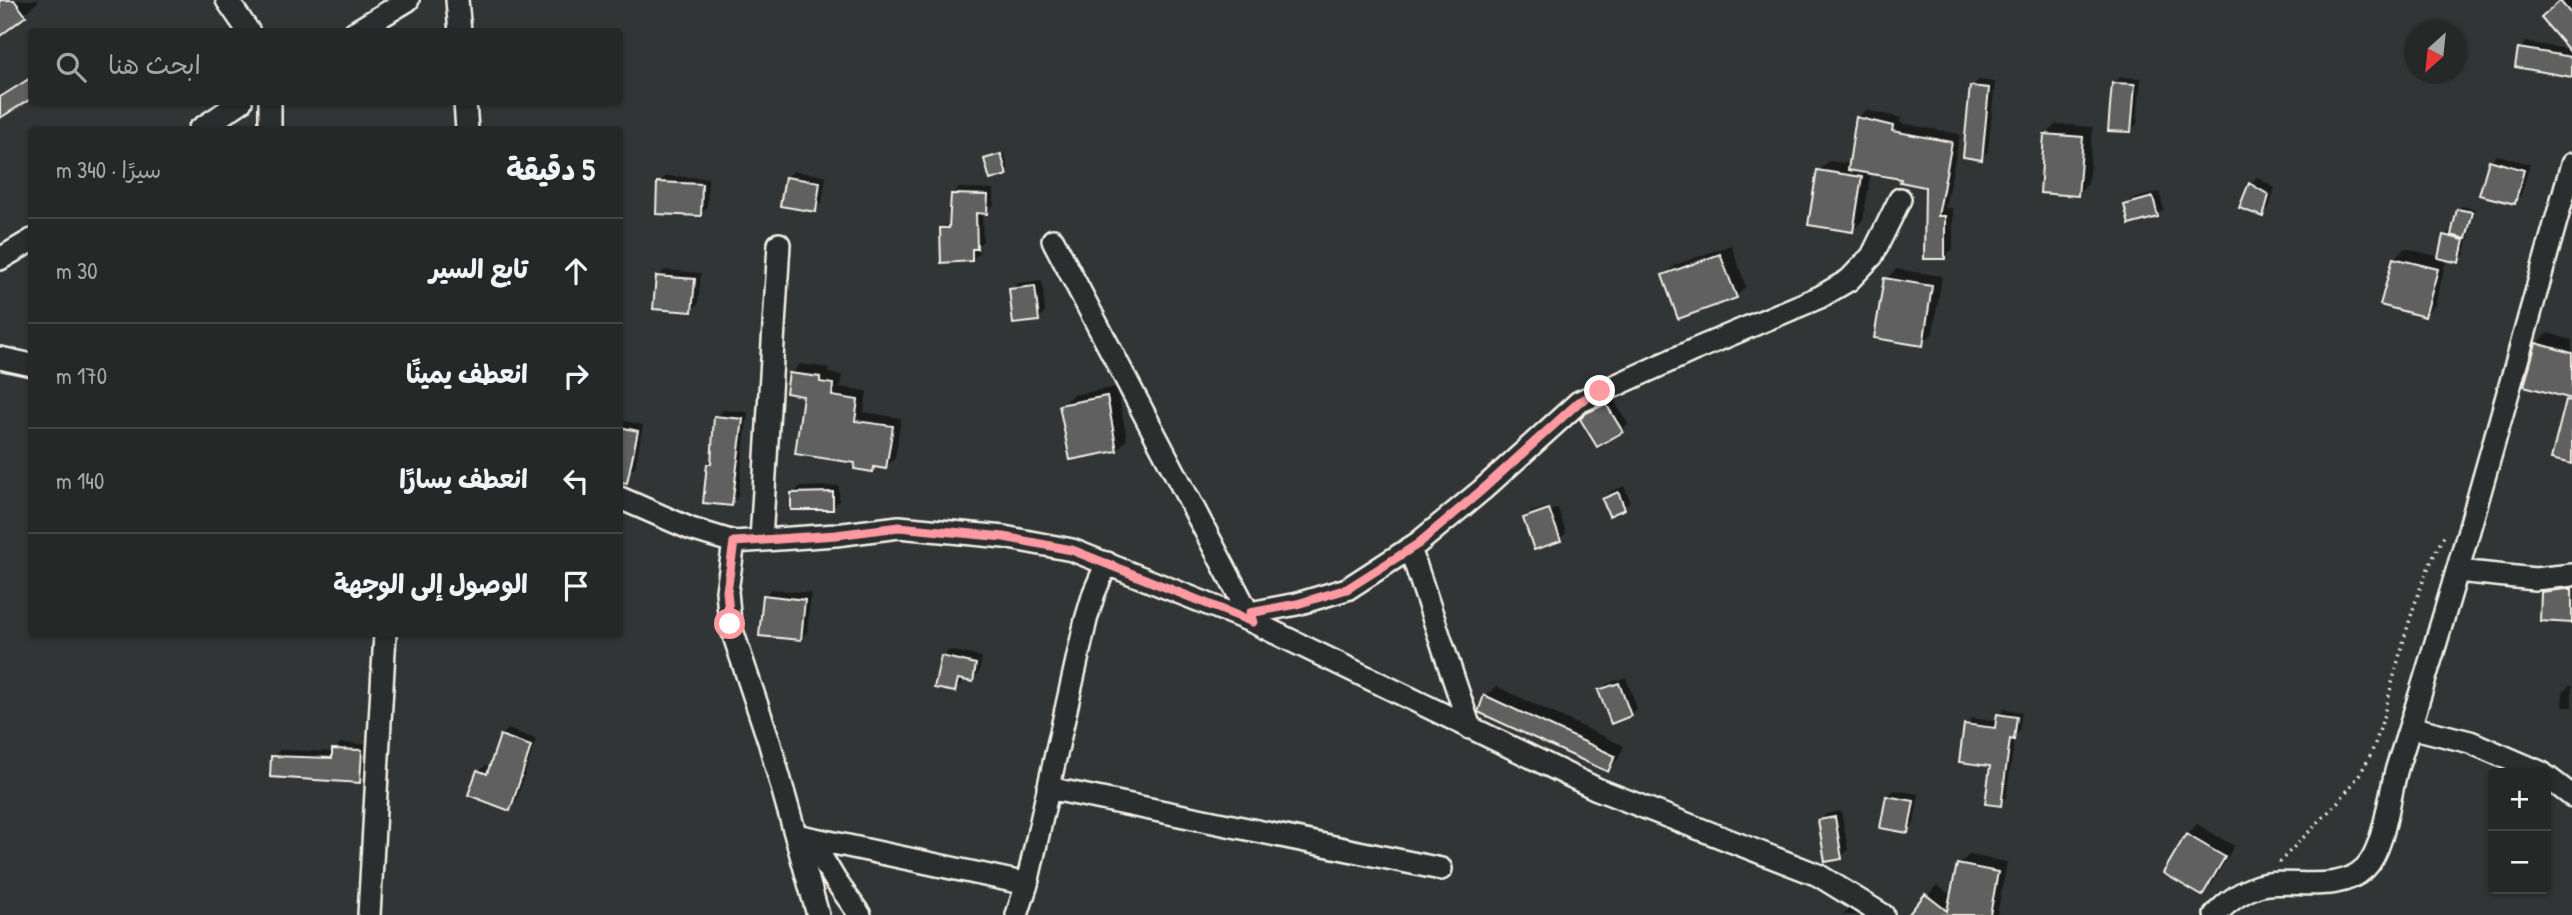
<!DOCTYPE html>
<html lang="ar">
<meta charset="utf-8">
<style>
:root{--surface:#262828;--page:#2e3030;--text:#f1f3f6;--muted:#a4a6a8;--line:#424445}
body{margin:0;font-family:"Patrick Hand","Playpen Sans Arabic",sans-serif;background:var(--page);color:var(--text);direction:rtl}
.controls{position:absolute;right:21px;bottom:21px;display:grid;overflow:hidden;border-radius:7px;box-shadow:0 2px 5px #0004}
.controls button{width:63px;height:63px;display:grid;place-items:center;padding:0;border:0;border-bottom:2px solid var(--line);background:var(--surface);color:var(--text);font:35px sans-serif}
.compass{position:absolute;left:2404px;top:21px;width:63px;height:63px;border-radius:50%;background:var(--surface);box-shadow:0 2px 5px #0004;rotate:207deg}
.stop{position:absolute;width:21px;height:21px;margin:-16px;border:5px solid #ff9aa2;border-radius:50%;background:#fff}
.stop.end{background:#ff9aa2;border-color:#fff;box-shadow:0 2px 7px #0008}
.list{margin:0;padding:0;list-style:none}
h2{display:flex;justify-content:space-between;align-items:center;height:91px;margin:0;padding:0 28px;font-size:30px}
h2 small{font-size:23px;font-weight:400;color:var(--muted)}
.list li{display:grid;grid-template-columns:46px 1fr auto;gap:21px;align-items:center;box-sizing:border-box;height:105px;padding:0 28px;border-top:2px solid var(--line)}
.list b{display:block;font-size:26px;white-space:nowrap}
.list em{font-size:23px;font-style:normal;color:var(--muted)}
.icon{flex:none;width:38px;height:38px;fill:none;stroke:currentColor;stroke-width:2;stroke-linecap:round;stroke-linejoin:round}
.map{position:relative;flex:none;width:2572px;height:915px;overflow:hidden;direction:ltr}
.search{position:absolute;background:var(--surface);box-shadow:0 2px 5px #0004;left:28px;top:28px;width:595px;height:77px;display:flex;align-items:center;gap:18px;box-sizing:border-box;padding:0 24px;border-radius:7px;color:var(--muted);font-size:26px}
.panel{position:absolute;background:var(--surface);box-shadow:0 2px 5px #0004;left:28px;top:126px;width:595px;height:511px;border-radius:7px;direction:rtl}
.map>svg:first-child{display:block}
.shadow{fill:#0007}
.building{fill:#5f605f;stroke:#f4f1e8;stroke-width:2}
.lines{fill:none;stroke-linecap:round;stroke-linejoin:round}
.minor-casing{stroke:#f4f1e8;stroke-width:26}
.path{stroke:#f4f1e8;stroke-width:3.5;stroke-dasharray:2 5;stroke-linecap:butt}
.minor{stroke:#2a2d2e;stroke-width:21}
.route{stroke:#ff9aa2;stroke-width:9}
</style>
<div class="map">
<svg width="2572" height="915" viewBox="0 0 2572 915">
<rect width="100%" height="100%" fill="#323535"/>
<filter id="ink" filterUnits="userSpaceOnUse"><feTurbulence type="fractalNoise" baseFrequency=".0143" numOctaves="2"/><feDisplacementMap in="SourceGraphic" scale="14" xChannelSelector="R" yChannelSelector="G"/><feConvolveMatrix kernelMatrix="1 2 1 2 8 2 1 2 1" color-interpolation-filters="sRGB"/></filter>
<g filter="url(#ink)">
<!-- shadow -->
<path class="shadow" d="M0 0H38L39 1 0 34Z
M2563 0 2572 1V37L2550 12Z
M2526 42 2572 50V75L2520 49Z
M32 76V95L0 115V95Z
M2121 77 2141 78 2137 124 2130 131 2114 83Z
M1978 80 1995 82 1988 151 1982 158 1972 87Z
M1866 110 1901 118 1900 123 1960 134 1945 208H1953V249L1944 258 1926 186 1903 177 1871 172 1863 220 1852 231 1818 171 1829 161 1851 164 1858 118Z
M2056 124 2093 127 2088 184 2078 194 2046 135Z
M1004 153 1009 171 1006 174 986 159Z
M2497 155 2530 164 2521 196 2514 202 2490 161Z
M793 171 826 176 822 203 815 210 786 178Z
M666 176 708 178 707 207 700 214 659 183Z
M2257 177 2275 188 2269 208 2262 215 2242 207 2250 184Z
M959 188 994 189V205L987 212H982L983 241 978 246 979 253 972 260 941 229 951 222 953 194Z
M2159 192 2164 209 2157 216 2126 206 2133 199Z
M2462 206 2475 209 2465 254 2458 261 2447 258 2435 305 2425 315 2394 258 2405 248 2440 257 2445 236 2452 229 2454 230 2459 209Z
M1731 245 1746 286 1736 297 1664 276 1675 265Z
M1896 269 1942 276 1933 333 1922 344 1886 279Z
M664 270 701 273 698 304 692 311 658 277Z
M1042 280 1045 312 1039 319 1011 290 1018 283Z
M2548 333 2572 340V397L2537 344Z
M800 364 829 368 828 373 842 375 840 387 867 391 864 412 901 418 895 458 886 467 877 466 872 470 857 462 791 374Z
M1117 387 1127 439 1117 450 1061 405 1072 395Z
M1613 399 1628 424 1621 431 1582 419 1595 407Z
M723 410 748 412 738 497 731 504 709 464 713 461 716 417Z
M620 420 643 425 635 467 628 473 620 470Z
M839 486V501L832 508 793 494 799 487Z
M1624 486 1630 501 1624 507 1604 499 1610 492Z
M1556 504 1530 514V518L1558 508 1566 533 1560 539 1525 519 1531 512Z
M2572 580V621L2543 592 2554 582Z
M771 589 811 593 807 632 801 639 764 596Z
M949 650 982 657 979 673 972 680 962 678 961 684 954 690 943 657Z
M1626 677 1637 708 1630 715 1600 691 1607 684Z
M1496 686 1624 746 1618 759 1608 769 1485 696Z
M2569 686H2572V707H2562L2563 692Z
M2005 709 2022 712 2019 732 2015 736 2006 798 2000 804 1992 765 1966 724 1972 718 1998 722 1999 715Z
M508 729 536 739 516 802 509 809 479 771 486 765 491 767 501 736Z
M340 743 368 744 366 774 360 781 273 756 280 750 334 752Z
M1894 790 1919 794 1914 824 1908 831 1887 797Z
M1841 811 1848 850 1841 857 1820 820 1826 814Z
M2197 824 2234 846 2212 884 2201 894 2187 835Z
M1969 855 2007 862 1997 915H1910L1937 885 1952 896 1958 865Z
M1851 906 1864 915H1843Z"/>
<!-- building -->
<path class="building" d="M0 0H14L26 16 0 36Z
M2560 1 2572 15V54L2541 18Z
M2518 48 2572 57V77L2515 67Z
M32 77V98L0 118V97Z
M2112 83 2135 84 2131 132 2108 131Z
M1970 86 1989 88 1982 160 1963 157Z
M1856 117 1893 126 1892 131 1952 142 1938 216H1945V259H1924L1925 187 1900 182 1901 179 1848 170Z
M2044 134 2083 137 2078 196 2040 193Z
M1001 154 1007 175 990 180 984 159Z
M2489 160 2524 170 2515 204 2479 195Z
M1817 170 1862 177 1853 232 1808 225Z
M785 177 820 182 816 212 780 206Z
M657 182 702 184 701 216 656 214Z
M2249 183 2269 195 2263 217 2239 208Z
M951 194 988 195 987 214 976 213 977 249H972V261L941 263 940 228H949Z
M2153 197 2158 217 2129 225 2124 205Z
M2457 209 2473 212 2466 239 2451 235Z
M2443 235 2464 240 2459 263 2438 258Z
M1720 254 1737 298 1678 319 1662 275Z
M2393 258 2438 269 2425 317 2380 305Z
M656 276 695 279 692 312 653 309Z
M1884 278 1932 286 1923 346 1874 338Z
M1035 286 1039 321 1013 324 1009 289Z
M2536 343 2572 353V399L2524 386Z
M789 373 820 377V382L833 384 832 396 858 400 855 421 893 426 886 469 874 467 873 472 854 469 855 463 795 454 803 396 786 393Z
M1107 396 1117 451 1070 460 1059 405Z
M2566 400 2572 401V464L2551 459Z
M1606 404 1623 432 1597 447 1580 419 1586 413Z
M714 416 743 419 732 506 703 503 707 464H711Z
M620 427 638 431 627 483 620 482Z
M833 492V510H791V493Z
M1618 492 1625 509 1609 516 1602 499Z
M1549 509 1561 541 1534 550 1523 518Z
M2566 589H2572V623L2540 621 2541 592Z
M763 595 805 600 801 640 759 636Z
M941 656 976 664 973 682 958 679 955 692 934 688Z
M1619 683 1631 716 1611 724 1598 690Z
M1484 695 1615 756 1608 772 1478 712Z
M1997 714 2017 717 2014 740 2010 739 2001 806 1985 804 1990 766 1959 762 1964 724 1995 728Z
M500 735 531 746 510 811 468 795 477 770 487 774Z
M332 749 362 750 360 783 270 777 271 756 332 758Z
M1886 796 1914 801 1908 833 1880 828Z
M1835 817 1842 859 1825 862 1818 820Z
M2186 834 2225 857 2202 896 2163 873Z
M1957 864 1998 872 1990 915H1908L1925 894 1947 911Z"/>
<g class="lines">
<!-- minor casing -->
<g class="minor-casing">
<path id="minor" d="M227 0 249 32
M457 0 460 32
M355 32 408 0
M465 102 467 130
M199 130 241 102
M270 130V102
M1053 240 1253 622
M0 259 32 240
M0 358 32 365
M620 498 691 529 734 542 836 535 899 527 1004 537 1072 550 1253 622 1597 789 1818 875 1883 915
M761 540 779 244
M734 542 727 591 730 624 769 741 818 915
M1410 548 1470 728
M2458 571 2535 579 2572 575
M1250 613 1297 604 1347 589 1418 543 1482 490 1579 402 1694 350 1820 297 1849 280 1872 256 1900 199
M2410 727 2470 742 2542 773
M2546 776 2572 796
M1048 788 1441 869
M796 835 1027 884
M810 838 835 880 860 915
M369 915 385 634
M1017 915 1027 884 1086 620 1094 593 1107 563
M2215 915C2227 902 2240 892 2258 886 2291 877 2337 895 2365 868 2385 848 2389 795 2397 768 2461 568 2515 366 2572 164"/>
</g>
<!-- path -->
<path class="path" d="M2279 863C2310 828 2347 800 2369 758 2379 737 2385 710 2391 687 2405 636 2418 582 2444 536"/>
<!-- minor -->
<use href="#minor" class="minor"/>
</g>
</g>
<g class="lines" filter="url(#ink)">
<!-- route -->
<path class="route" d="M730 624 727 591 734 542 836 535 899 527 1004 537 1072 550 1253 622 1250 613 1297 604 1347 589 1418 544 1482 490 1579 402 1600 391"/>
</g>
</svg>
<div class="controls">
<button>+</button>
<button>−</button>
</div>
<svg class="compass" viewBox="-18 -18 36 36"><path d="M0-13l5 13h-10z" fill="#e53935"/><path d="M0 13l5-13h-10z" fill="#a4a6a8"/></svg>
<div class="stop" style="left:730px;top:624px"></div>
<div class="stop end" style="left:1600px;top:391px"></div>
<div class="search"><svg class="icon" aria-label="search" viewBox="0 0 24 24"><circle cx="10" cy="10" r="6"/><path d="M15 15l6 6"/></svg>ابحث هنا</div>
<section class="panel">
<h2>5 دقيقة<small>سيرًا · 340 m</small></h2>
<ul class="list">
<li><svg class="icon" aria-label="ahead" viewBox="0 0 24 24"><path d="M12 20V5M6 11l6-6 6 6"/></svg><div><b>تابع السير</b></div><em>30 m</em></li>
<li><svg class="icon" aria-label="right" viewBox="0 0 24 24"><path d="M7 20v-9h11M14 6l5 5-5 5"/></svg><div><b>انعطف يمينًا</b></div><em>170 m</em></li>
<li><svg class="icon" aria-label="left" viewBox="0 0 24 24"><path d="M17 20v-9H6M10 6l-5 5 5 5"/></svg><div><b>انعطف يسارًا</b></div><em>140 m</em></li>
<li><svg class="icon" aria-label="arrive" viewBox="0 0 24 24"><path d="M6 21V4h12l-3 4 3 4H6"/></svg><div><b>الوصول إلى الوجهة</b></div></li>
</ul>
</section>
</div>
